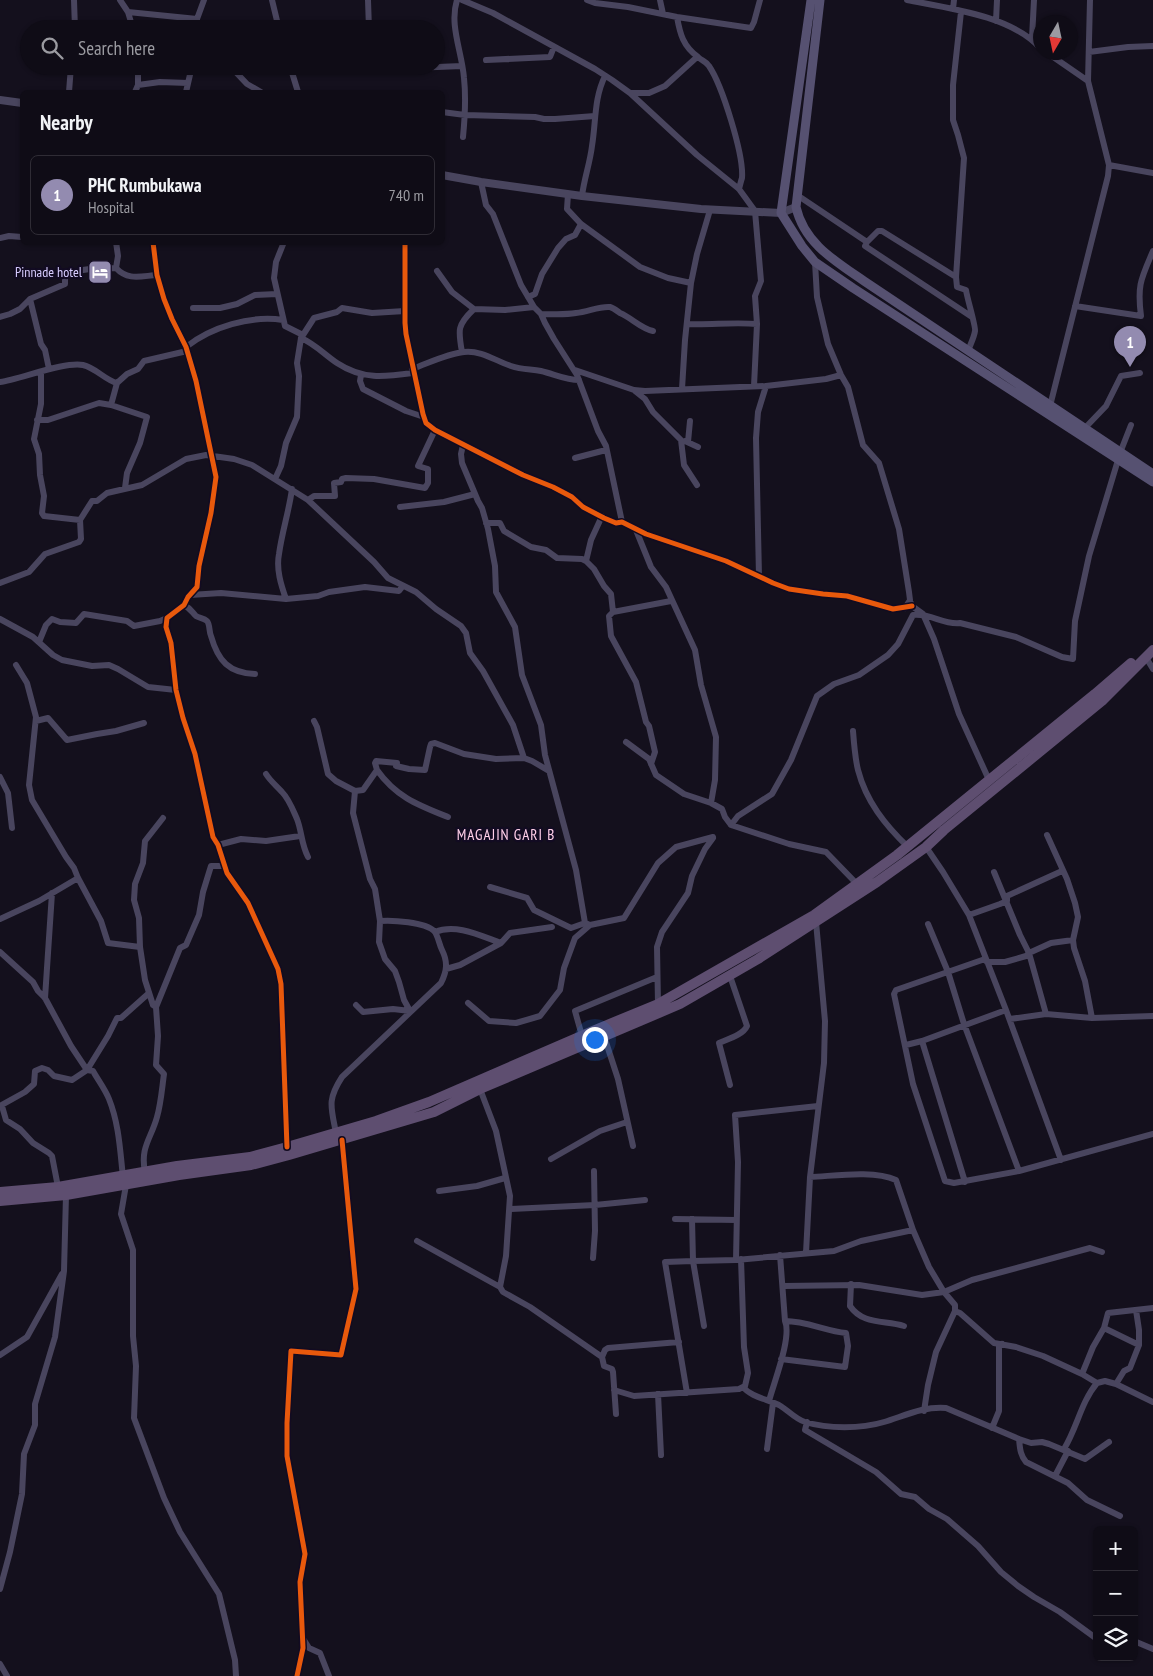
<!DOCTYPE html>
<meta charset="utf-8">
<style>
:root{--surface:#0f0c16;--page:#18151f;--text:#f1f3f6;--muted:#9b9ba1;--line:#2f2c35;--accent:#938bb0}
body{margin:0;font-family:"PT Sans Narrow",sans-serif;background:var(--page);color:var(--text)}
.controls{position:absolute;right:15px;bottom:15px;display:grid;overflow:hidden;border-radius:8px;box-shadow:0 1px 4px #0004}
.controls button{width:45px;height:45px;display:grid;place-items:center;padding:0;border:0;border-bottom:1px solid var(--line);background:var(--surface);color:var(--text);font:25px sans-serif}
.compass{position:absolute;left:1033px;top:15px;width:45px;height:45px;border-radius:50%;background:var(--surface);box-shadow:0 1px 4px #0004;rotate:189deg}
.you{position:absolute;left:594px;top:1039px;width:18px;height:18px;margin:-12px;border:4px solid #fff;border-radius:50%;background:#1a73e8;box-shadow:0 0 0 8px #1a73e833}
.badge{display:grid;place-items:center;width:32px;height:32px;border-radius:50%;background:var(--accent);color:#fff;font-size:16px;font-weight:700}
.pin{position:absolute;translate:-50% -41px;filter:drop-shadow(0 1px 2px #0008)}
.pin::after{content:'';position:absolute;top:26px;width:18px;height:15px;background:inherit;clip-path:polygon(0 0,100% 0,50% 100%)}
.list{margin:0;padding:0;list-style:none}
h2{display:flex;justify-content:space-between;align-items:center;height:65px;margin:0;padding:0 20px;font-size:21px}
h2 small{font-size:16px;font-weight:400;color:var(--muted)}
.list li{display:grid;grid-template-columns:32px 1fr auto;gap:15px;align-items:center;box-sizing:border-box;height:80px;margin:0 10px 10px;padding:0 10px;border:1px solid var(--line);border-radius:8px}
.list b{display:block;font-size:19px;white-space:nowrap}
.list p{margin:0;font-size:16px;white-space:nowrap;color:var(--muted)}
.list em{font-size:16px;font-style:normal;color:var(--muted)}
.icon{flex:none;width:28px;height:28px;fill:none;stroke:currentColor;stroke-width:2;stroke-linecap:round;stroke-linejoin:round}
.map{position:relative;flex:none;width:1153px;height:1676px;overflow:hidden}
.search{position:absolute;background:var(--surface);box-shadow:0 1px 4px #0004;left:20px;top:20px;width:425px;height:55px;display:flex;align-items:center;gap:12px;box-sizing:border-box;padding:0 18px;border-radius:28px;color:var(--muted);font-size:19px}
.panel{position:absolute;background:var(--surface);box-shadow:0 1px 4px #0004;left:20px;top:90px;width:425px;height:155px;border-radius:8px}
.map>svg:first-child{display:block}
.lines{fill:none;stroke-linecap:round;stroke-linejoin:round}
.minor{stroke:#49455e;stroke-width:6}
.tertiary{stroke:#49455e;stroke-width:8}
.secondary{stroke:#565171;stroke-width:9}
.primary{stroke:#5e4e70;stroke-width:10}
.cycleway-casing{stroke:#120b22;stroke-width:8}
.cycleway{stroke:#e8590c;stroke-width:5}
.labels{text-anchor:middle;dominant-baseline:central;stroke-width:4.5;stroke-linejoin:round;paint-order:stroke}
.poi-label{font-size:14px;fill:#d8cdff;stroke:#120b22;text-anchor:end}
.neighbourhood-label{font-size:15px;letter-spacing:1px;fill:#ffcfe8;stroke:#120b22}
</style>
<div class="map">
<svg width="1153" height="1676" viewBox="0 0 1153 1676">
<rect width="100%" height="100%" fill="#14101d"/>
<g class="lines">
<!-- minor -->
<path class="minor" d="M74 0 75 29
M120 0 128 12 133 29
M272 0 279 29
M368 0 369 29
M457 0C449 25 462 52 464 78 466 97 465 117 463 137
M462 0 493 13 595 69 612 80 630 93 697 155 739 189 755 211 761 281 755 296 757 324 754 386
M587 0 595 3 628 7 677 17 751 28 754 22 760 0
M660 0 663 14
M907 0C948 8 1012 16 1040 48
M953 9 954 0
M128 12 197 19
M961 12 953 85V120L958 135 964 158 956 277 957 287 966 290C967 298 976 327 975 331 974 338 970 345 968 351
M677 17C680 34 683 46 698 57 702 61 706 61 709 66 722 85 744 155 742 178 741 181 740 185 739 189
M996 21 997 0
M197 29V19L204 0
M1032 38 1034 0
M1046 52 1088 81
M1089 52 1128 47 1153 46
M486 60 550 57 554 47
M230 66 247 84 261 92
M290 66 298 92
M312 66 331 68 338 71 462 66
M291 68 309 66
M138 85 160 82 188 83
M69 92 71 66
M135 92 138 85V66
M186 92 192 66
M630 93H649L665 86 697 57
M442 112 465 115 535 117 544 119H555L595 116
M1109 165 1153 173
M481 182 486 205 493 214 521 285 534 307 541 314 545 323 554 339 577 375 598 431 606 446 622 522
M568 194 567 209 581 224 640 267 668 278 691 283
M797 195 867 242 865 246 972 317
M582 196C584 179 590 163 592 146 596 122 594 98 605 76
M0 238 9 236 22 237
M153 242 157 275 164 299 172 319 186 347 196 381 216 477 211 513 199 566 197 587 188 597 184 605 167 618 166 627 171 643 176 690 183 718 195 754 213 837 218 845 227 873 248 903 278 969 281 984 287 1147
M284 242 276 262 274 278 285 326 303 335 301 338C315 344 325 355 337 363 363 380 384 377 413 373
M405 242V323L406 334 423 414 426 423 435 430 523 475 553 487 572 497 583 507 604 518 616 523 622 522 646 534 726 561 773 583 789 589 823 594 847 596 893 609 912 606
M867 242 878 231H882L956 277
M815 262 817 297 828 344 841 375 848 387 863 445 879 463 899 529 909 592 910 600 905 608
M116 268 118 256 116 242
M437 271 452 292 474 309
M528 297 535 294 542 274 558 248 566 239 575 235 581 224
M30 299 41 344 45 350 49 369
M1075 306 1141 316C1137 285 1141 279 1153 251
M193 308H220L237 304 255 295 277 294
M541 314C553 314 565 315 576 313 588 312 599 306 610 307 614 308 617 311 620 313 632 318 640 328 653 331
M0 317 10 314 20 309 30 299 65 284V276C81 268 98 268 116 268 128 281 141 276 157 275
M687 324C711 325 733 322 757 324
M303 335 314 318 337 312 342 308 372 313 405 311
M186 347C211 327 251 315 283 320
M462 352C458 330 457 325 474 309L505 310 534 307
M412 369C429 363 446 354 464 352 481 350 496 361 511 366 522 370 531 369 541 371 554 374 566 380 579 380
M575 370 634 390 645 391 766 386 826 379 841 375
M41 372V404L34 439 39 454 40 475 44 496 42 513 44 516 80 520
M361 375 360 381 363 389 406 411 424 417
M0 382C20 379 66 361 83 365 96 368 105 380 117 383
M682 389 685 340 691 283 697 254 710 210
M635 391 645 399 653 412 681 440 684 465 697 485
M111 405 117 383 127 374 138 369 144 361 187 351
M1050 406 1108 176 1109 165 1088 81 1090 0
M37 420H48L99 403 111 405 147 417 140 443 127 473 125 488
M1084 429 1106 406 1121 376 1140 373
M685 441 698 447
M688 442 690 421
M463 445 461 454 462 463 478 501 482 508 488 529 495 566 496 592 515 627 522 675 541 725 545 755 576 870 585 923
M1120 453 1131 425
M575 458 606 450
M275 479 281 466 286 443 297 417 299 376 297 363 301 338
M308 500 314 496H335L334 483 341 482 342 479 346 478 374 479 425 488 428 483V469L418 466 435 430
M400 507 444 502 475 494
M486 523H500L504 531 531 547 546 550 557 558 582 559 586 561 594 569 604 586 611 594 613 612
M636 530 651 567 666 587 695 650 701 685 716 737 715 780 711 803
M586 561 591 540 602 516
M759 576 756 438 758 412 766 386
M0 583 29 572 45 554 79 542 81 539 80 520 92 501H97L107 493 142 485 186 459 206 455 234 459 252 465 308 500 374 562 388 578 416 592 436 609 461 626 466 633 470 653 483 671 513 725 524 758
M190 595 221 593 286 599 318 596 329 592 365 587 399 591 403 586
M286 599C281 585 276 569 279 554 282 532 289 511 292 489
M911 603 912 606 923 614 934 639 959 714 989 780
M184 605C190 608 192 612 196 616 199 618 204 618 207 621 210 624 209 632 211 636 218 661 229 673 255 674
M0 619 33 637 53 655 62 660 92 666 109 665 118 669 148 687 176 690
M39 642 46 625 52 619 60 622 76 623 84 614 127 621 134 626 160 621 167 618
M1145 656 1153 669
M16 665 27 683 36 717 29 785 32 800 66 857 74 868 78 878 101 921 108 943 140 947
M36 721 48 718 67 740 97 734 116 731 144 723
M314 721 317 727 328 774 336 781 355 791 353 813 370 879 375 889 380 921 379 942 385 959 395 971 399 982 404 1000 410 1011
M853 731C854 744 855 758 858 770 866 801 885 825 908 847
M626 742 649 759 656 775 684 794 711 803 722 809 725 817 731 825 789 844 826 852 857 884
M651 764 655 752 649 726 646 722 636 682 611 636 609 616 613 612 671 601
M377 770 375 763 376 761 397 763 396 766 409 769 425 770 430 747 431 744 435 743 464 754 496 759 524 758 532 761 549 771
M266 774C271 782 277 786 282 792 289 799 293 810 297 819 302 832 301 843 308 857
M0 777 8 793 12 828
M355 791 363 790 377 770C396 797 418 805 448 817
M731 825 738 816 772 794 791 760 817 696 834 684 859 675 888 655 898 644 913 615C931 613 943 625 960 623L1016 637 1062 657 1073 659 1075 621 1089 556 1118 460
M1047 835 1067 879 1075 903 1078 917 1073 940 1074 948 1085 981 1092 1018
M218 845 241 839 266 841 300 836
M926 847 943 872 969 915 1006 1010 1061 1160
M994 872 1020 935 1029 953 1046 1014
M490 887 527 898 534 910 571 928 585 923 588 924
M969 915 1000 904 1007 901V896L1062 871
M0 919 39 901 78 878
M928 924 948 972 964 1024 1019 1171
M435 932C456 923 481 936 501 943
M0 952 33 982 38 991 45 998 71 1046 87 1070 93 1071C98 1080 105 1089 109 1099 119 1124 120 1150 123 1177
M985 959 896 990 894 994 913 1084 945 1181 954 1183 1019 1171 1153 1134
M987 962H1005L1026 956 1029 953 1051 943 1073 940
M446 969 460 965 501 943 510 933 552 927
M730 976 747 1026C743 1035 728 1039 719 1043L730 1085
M45 998 52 893
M468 1003 489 1021 516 1023 540 1016 560 990 564 968 575 938 590 925 624 918 658 863 676 847 713 837
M658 1004 657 947 662 932 688 893 692 876 705 849 713 838
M356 1005 363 1012 393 1009 410 1011
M156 1007 153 1005 145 980 140 947 139 918 134 900 135 884 143 863 145 841 163 818
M1010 1019 1046 1014 1092 1018 1153 1016
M582 1036 575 1011 657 977
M604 1036 618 1079 633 1146
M922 1041 965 1182
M906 1045 922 1041 1006 1010
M480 1089 496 1131 510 1196 506 1256 500 1287 503 1292 530 1307 602 1357 604 1366 612 1369 613 1372 616 1414
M0 1106 25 1092 34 1084 35 1071 42 1068 48 1070 54 1076 72 1080 87 1070 108 1036 117 1018H121L149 993
M2 1106 6 1120 20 1129 33 1143 49 1153 52 1156 58 1187
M336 1133C331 1107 327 1100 342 1077L441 983C447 971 448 962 442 950 439 944 438 935 434 931 425 922 392 920 380 921
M551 1159 600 1131 627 1122
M145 1172C140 1147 151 1139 157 1117 161 1103 162 1088 164 1074L156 1065 158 1036 156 1007 180 948 186 945 199 915 203 892 211 866H225
M810 1177C835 1176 873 1170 896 1180L913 1230 929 1267 944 1292 955 1305V1311L936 1352 928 1385 924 1411
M126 1185 121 1214 133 1250V1336L136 1366 134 1418 164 1498 180 1532 219 1594 235 1660 236 1676
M439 1191 477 1186 505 1178
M511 1209 595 1205 645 1200
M675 1219 736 1220
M692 1219 693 1261 736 1260 834 1251 861 1241 913 1230
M417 1241 500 1287
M806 1253 810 1177 824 1063 825 1021 816 922
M593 1258 595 1231 594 1171
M736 1260 738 1162 735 1115 818 1106
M851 1284 850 1306C863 1325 884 1320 904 1326
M784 1286 859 1285 922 1295 944 1292 972 1280 1090 1248 1102 1252
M1153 1308 1108 1313 1104 1328 1139 1345 1130 1368 1124 1371 1116 1384 1153 1402
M1136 1310 1139 1330V1345
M955 1311 960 1313 994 1343 1016 1347 1043 1356 1082 1374 1097 1383 1105 1381 1116 1384
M0 1355 27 1337 62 1274
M602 1357 605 1350 608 1348 679 1342
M781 1359 845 1367 848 1346 846 1333C826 1331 806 1321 785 1321
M1082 1374 1093 1347 1104 1328
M743 1387C751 1397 767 1399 779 1405 788 1410 795 1419 805 1422 828 1429 861 1429 884 1422 904 1416 924 1406 946 1408L1019 1439C1020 1448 1020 1455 1026 1462L1068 1483 1087 1500 1120 1516
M614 1390 634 1396 739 1389 745 1386 748 1373 744 1347 741 1259
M687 1393 665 1262 693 1261 704 1326
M658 1394 661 1455
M769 1401C774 1382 792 1337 785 1321L780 1255
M807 1422 805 1430 876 1472 901 1494 915 1497 929 1509 947 1519 978 1546 1001 1572 1018 1586 1034 1597 1060 1612 1097 1639
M992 1428 999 1411V1347L1002 1344
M1019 1439 1031 1443 1042 1442 1049 1444 1085 1459 1109 1442
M767 1449 773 1403
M1064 1449C1077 1428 1081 1402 1097 1383
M1055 1476 1068 1451
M0 1589 10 1552 22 1494 24 1454 35 1425V1404L55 1337 64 1271 66 1195
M304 1640 309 1648 320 1653 329 1676
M1134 1641 1153 1649
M0 1664 7 1676
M297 1676 303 1648 300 1582 305 1554 287 1456V1423L291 1351 341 1355 356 1289 342 1140"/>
<!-- tertiary -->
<path class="tertiary" d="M0 100 22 103
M442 175 481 182 582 196 701 209 781 213 796 207"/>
<!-- secondary -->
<path class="secondary" d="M811 0 781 213 802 246 815 262 853 288 1153 482
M820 0 796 207C804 243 835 261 864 281L1153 474"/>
<!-- primary -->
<path class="primary" d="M0 1192 58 1187 177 1166 250 1157 287 1147 376 1121 429 1102 595 1030 658 1004 814 915 897 855 1095 694 1131 663
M0 1201 66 1195 179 1175 251 1165 289 1155 434 1112 480 1089 680 1004 758 959 877 882 926 847 944 830 1102 701 1153 650"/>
<!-- cycleway casing -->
<g class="cycleway-casing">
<path id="cycleway" d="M153 242 157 275 164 299 172 319 186 347 196 381 216 477 211 513 199 566 197 587 188 597 184 605 167 618 166 627 171 643 176 690 183 718 195 754 213 837 218 845 227 873 248 903 278 969 281 984 287 1147
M405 242V323L406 334 423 414 426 423 435 430 523 475 553 487 572 497 583 507 604 518 616 523 622 522 646 534 726 561 773 583 789 589 823 594 847 596 893 609 912 606
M297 1676 303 1648 300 1582 305 1554 287 1456V1423L291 1351 341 1355 356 1289 342 1140"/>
</g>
<!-- cycleway -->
<use href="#cycleway" class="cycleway"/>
</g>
<!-- icons -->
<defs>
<g id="hotel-square" transform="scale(1.25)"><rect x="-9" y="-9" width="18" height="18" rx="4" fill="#938bb0" stroke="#120b22"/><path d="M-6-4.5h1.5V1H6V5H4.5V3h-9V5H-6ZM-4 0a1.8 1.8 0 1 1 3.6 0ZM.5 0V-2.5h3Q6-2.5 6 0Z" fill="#fff"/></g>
</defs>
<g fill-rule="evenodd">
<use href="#hotel-square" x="100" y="272"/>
</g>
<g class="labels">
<!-- poi labels -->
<g class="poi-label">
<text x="82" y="272">Pinnade hotel</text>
</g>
<!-- neighbourhood labels -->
<g class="neighbourhood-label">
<text x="506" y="834">MAGAJIN GARI B</text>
</g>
</g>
</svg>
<div class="controls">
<button>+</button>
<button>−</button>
<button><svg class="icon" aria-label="layers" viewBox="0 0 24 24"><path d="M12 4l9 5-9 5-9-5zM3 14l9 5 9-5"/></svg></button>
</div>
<svg class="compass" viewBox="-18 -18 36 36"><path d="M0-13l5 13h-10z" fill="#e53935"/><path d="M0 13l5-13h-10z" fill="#9b9ba1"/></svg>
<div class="you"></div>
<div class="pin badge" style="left:1130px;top:367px">1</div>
<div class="search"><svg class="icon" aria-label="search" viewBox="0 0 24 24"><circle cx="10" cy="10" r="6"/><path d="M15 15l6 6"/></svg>Search here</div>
<section class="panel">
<h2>Nearby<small></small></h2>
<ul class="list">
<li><span class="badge">1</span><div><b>PHC Rumbukawa</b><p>Hospital</p></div><em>740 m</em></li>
</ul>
</section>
</div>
